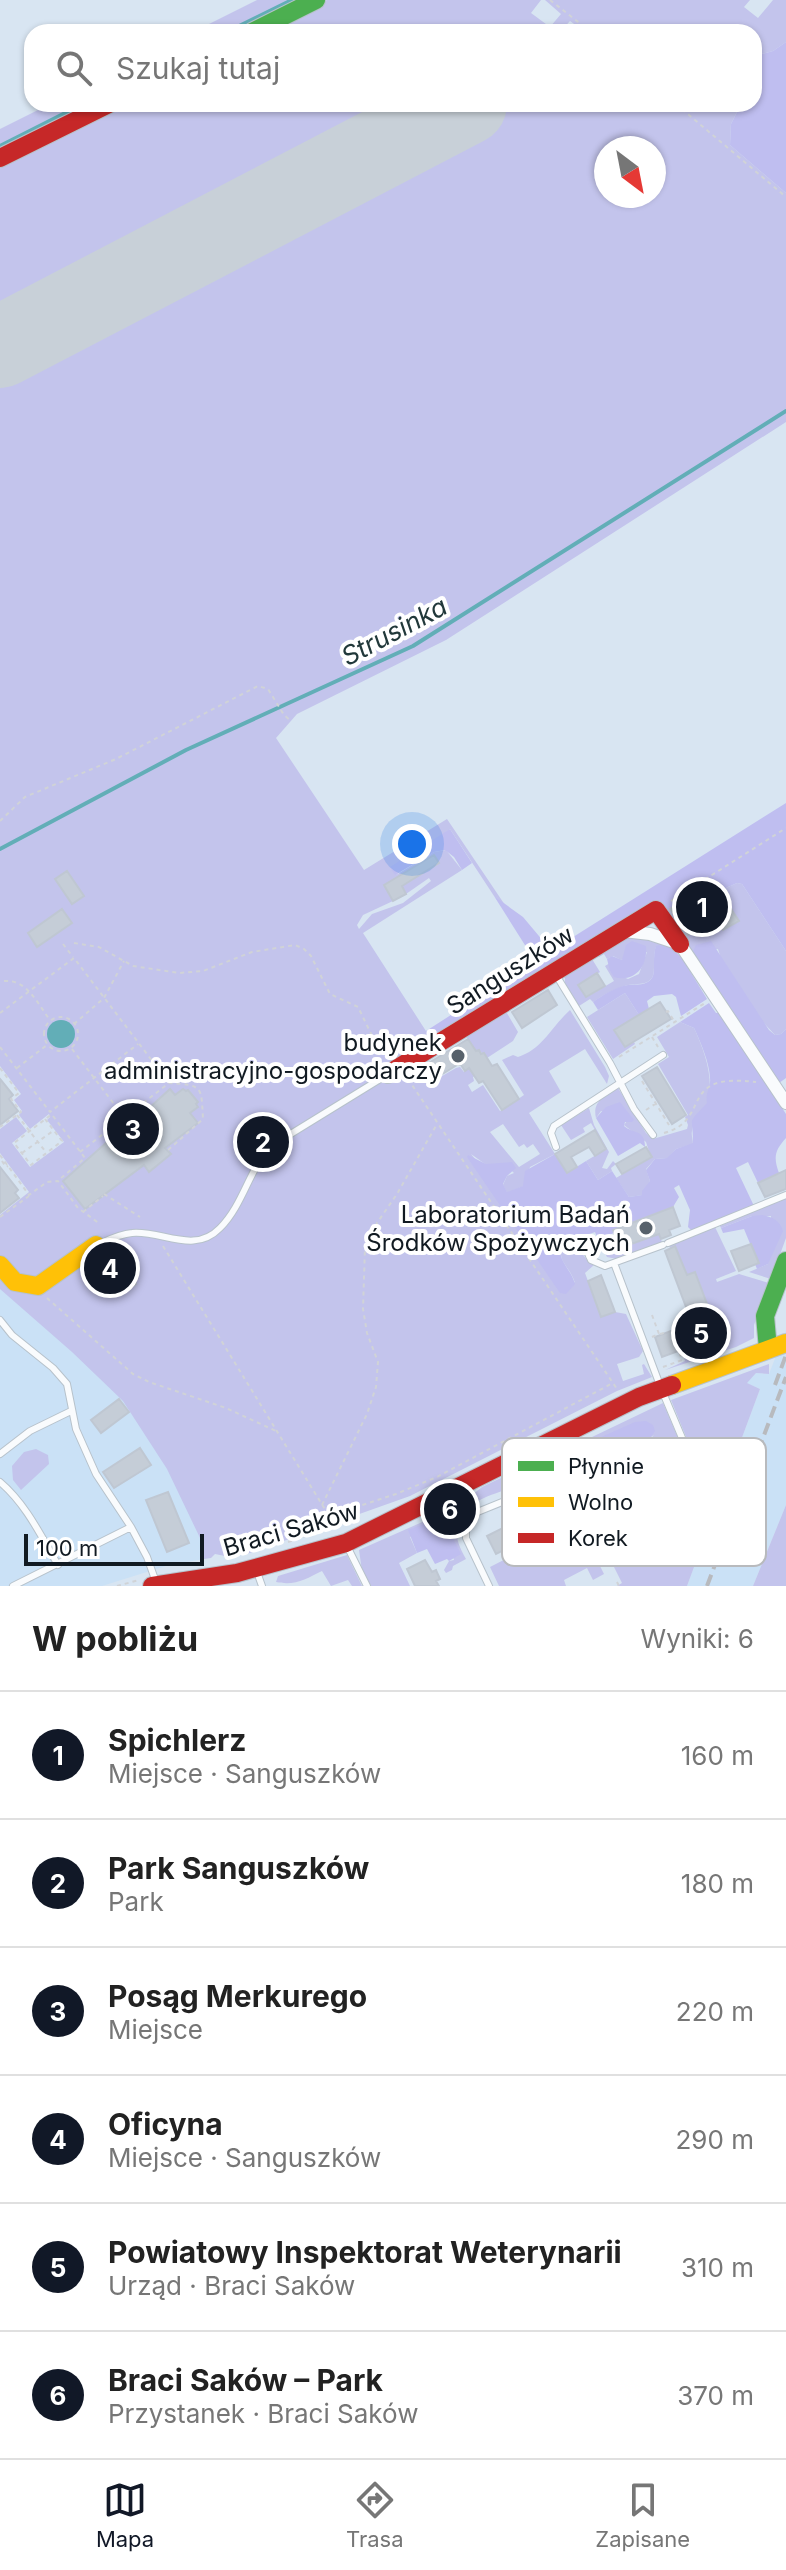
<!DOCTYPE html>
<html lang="pl">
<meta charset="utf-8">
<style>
:root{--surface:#fff;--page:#f6f6f6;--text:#222;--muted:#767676;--line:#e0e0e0;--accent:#111827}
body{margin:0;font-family:Inter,sans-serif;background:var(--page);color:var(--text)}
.compass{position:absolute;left:594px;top:136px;width:72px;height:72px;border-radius:50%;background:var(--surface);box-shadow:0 2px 6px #0004;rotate:148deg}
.scale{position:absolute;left:24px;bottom:20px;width:180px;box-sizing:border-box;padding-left:8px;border:4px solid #111a22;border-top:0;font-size:22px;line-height:28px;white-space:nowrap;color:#111a22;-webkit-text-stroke:6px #fff;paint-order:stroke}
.you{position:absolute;left:412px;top:844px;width:28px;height:28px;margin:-20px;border:6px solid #fff;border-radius:50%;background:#1a73e8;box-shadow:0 0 0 12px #1a73e833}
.badge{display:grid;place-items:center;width:52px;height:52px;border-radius:50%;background:var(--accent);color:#fff;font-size:26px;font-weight:700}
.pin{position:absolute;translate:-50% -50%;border:4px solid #fff;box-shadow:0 2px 8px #0006}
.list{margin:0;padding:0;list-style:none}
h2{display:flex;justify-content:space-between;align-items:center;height:104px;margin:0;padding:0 32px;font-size:34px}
h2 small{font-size:26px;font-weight:400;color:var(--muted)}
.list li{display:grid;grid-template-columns:52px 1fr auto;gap:24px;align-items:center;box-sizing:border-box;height:128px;padding:0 32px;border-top:2px solid var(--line)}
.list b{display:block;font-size:30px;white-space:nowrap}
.list p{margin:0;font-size:26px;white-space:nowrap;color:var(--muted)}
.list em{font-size:26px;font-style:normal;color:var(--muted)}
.icon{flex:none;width:44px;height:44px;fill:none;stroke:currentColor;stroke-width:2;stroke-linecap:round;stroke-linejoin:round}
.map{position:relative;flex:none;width:786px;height:1586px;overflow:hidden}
.search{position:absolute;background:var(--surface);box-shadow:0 2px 6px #0004;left:24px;right:24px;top:24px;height:88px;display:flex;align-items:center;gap:20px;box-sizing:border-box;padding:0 28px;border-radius:24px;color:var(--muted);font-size:30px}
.sheet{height:872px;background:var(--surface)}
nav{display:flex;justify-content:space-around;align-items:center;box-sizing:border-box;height:112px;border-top:2px solid var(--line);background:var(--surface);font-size:22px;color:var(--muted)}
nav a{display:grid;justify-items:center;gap:4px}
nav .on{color:var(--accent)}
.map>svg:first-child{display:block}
.built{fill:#cae1f6}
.green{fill:#c3c4ec;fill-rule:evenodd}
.forest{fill:#bfbef0}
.water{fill:#62aeb7}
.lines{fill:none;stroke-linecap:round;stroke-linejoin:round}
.stream{stroke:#62aeb7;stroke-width:4}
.runway{stroke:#c8d0d8;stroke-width:82}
.building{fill:#c5cdd7;stroke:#bfc7d2;stroke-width:2}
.lane-casing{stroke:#b7c2cb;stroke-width:8}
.street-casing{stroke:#b7c2cb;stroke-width:14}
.fast-casing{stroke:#b7c2cb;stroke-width:20}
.slow-casing{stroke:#b7c2cb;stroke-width:20}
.jam-casing{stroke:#b7c2cb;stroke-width:20}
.path{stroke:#d0d3d7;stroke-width:2;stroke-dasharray:4 4;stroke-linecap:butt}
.lane{stroke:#f9fbfd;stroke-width:6}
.street{stroke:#f9fbfd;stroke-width:12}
.fast{stroke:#4caf50;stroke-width:18}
.slow{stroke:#ffc107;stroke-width:18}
.jam{stroke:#c62828;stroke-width:18}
.rail{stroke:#b8babe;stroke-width:4;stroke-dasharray:12 6;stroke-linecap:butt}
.poi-dot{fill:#57616b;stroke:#fff;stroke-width:3}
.labels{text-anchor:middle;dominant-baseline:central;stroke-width:8;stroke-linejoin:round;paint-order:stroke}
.street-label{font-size:24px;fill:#111a22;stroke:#fff}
.poi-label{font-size:24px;fill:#111a22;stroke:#fff;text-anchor:end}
.water-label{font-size:26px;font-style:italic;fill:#21383a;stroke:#fff}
.key{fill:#fff;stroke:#b8babd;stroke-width:2}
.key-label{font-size:22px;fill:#111a22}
</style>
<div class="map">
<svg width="786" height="1586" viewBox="0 0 786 1586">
<rect width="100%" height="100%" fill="#d8e5f2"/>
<!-- built -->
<path class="built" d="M0 1279 124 1394 167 1456 201 1540 204 1559 166 1566 102 1586H0Z
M786 1330V1505L753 1586H687L760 1389 746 1383 756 1373 769 1374Z"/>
<!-- green -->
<path class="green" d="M257 0H306L241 32H193Z
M327 0H541L531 13 550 27 561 14 545 0H750L744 7 758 18 773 0H786V42L773 51 754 56V32H585L570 21 560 32H263Z
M50 104H98L0 153V129Z
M119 104H741L731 124 730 145 786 193V422L446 640 297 714 276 738 364 870 447 819 505 905 494 896 450 829 396 875 434 852 446 850 462 870 363 933 433 1042 416 1063 427 1078 432 1074 422 1059 425 1060 437 1079 456 1068 460 1067 464 1072 479 1063 483 1070 473 1077 474 1081 468 1085 472 1092 483 1085 500 1111 524 1095 502 1060 513 1055 518 1057C543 1049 552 1026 570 1010L605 1067 609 1076 607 1084 585 1049 549 1071 561 1092 529 1113 555 1154 530 1167 524 1186 507 1193 503 1185 507 1176 514 1173 505 1164H485L471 1154 575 1283C569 1263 550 1258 570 1241 582 1248 583 1260 594 1265L585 1273 601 1316 615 1312 626 1314 643 1351 639 1357 617 1364 623 1381 644 1374 642 1365 644 1364 652 1377 617 1391 410 1496 247 1554 230 1557 215 1554 211 1558 204 1559 201 1540 167 1469 123 1401 72 1352 0 1289V1215L29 1192 0 1153V1129L16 1117 27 1131 12 1143 30 1167 64 1142 47 1120 50 1117 49 1114 30 1129 19 1115 22 1111 14 1100 21 1094 0 1066V164ZM606 148H654V196H606ZM439 863 402 886 406 894 429 878 431 881 403 903 372 914 359 929 357 925 363 915 393 901 384 885 396 878ZM503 1124 519 1147 524 1144 527 1148 533 1144 540 1154 519 1167 490 1132Z
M737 883 742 884 786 951V1029L781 1034 775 1035 762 1021 721 959 718 949 692 953 666 912 670 909 688 935 697 930 694 925 714 914 724 930 739 921 719 891Z
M630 937 666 943 656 947C652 956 656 971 652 978 646 986 636 983 628 985 616 988 603 995 593 1002L590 999 579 1006 565 983V969L589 954 600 972 579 985 587 997 614 981 605 966 610 963V971L628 979 639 974 647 952 621 960 613 956 607 959 604 954 599 957 595 950Z
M625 993 639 1015 615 1030 625 1047 634 1042 635 1044 613 1059 587 1017Z
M504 1008 518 1032 513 1041 487 1058 479 1050 476 1051 466 1036Z
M680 1022 694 1028C705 1052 714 1078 708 1103 705 1112 692 1121 692 1131 691 1135 693 1139 693 1144L676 1149 668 1158 655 1159 646 1169 650 1181 643 1195 629 1197 616 1178 651 1157 646 1142 624 1125 627 1121 630 1122 633 1120 601 1111 596 1118C592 1101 605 1096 618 1088L646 1133 653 1139 687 1129 688 1125 685 1117 688 1115 658 1064 669 1057 657 1037Z
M589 1108 594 1125 609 1152 602 1168 607 1169 613 1161 616 1164 611 1168 612 1171 598 1180 586 1161 606 1149 591 1123 583 1128 585 1132 571 1140 561 1125Z
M786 1198V1238L771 1279 749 1272 768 1264 771 1216H752L721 1228 720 1226Z
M715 1227 736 1271 716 1279 717 1282 739 1274 769 1283 754 1325V1338L736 1347 665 1370 685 1361 682 1350 711 1338 675 1246 670 1248 669 1245Z
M659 1234 662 1242 617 1259 607 1257 600 1244 616 1238 620 1248Z
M769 1364V1374L756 1373 747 1383 760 1389 687 1586H617L622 1583 588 1515 598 1499 629 1482 619 1464C603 1483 600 1489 573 1491L565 1478 561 1458 567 1449 663 1403 682 1447 675 1474 655 1442 648 1445 649 1440 654 1435 584 1479 619 1460 643 1453C661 1478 627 1490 608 1502L613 1542C635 1531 658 1517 673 1544L684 1542C691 1522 704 1498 688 1479L697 1482 700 1474 692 1470V1465L697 1466 700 1459 693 1454 671 1400Z
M36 1449 48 1455 49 1464 21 1490 13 1480 12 1466 24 1452Z
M532 1463 541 1468 536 1480C496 1495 432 1502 466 1559L453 1566 452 1570 446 1573 444 1570 449 1561 454 1560 442 1517 410 1537 417 1553 399 1563 410 1586H370L362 1571 359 1550 445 1512 447 1515 482 1487Z
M786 1505V1586H753Z
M581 1516 599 1551 594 1554 604 1574 593 1580 587 1568 564 1580 566 1586H499L490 1567 572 1525 571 1521Z
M347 1555 362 1586H352L348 1580 331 1586 322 1571C306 1579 295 1586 276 1582L278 1576Z"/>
<!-- forest -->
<path class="forest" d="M786 42V193L730 145 731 124 741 104H754V56L773 51Z
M786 803V951L742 884 737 883 719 891 712 883 666 912 657 901 433 1042 426 1031 535 961 494 896 523 917 544 942 562 944Z
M450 829 472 863 462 870 454 857 445 850 434 852 395 875 390 867Z
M632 941 646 946C648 966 635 983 614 977L610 971 607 959 612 956 622 960 626 945Z
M711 941 769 1030 775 1035 781 1034 786 1029V1078L779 1083 692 953 696 945Z
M666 943 682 958 707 999 681 1016 676 997 672 994 654 996 647 1001 649 1009 639 1015 625 993 598 1010 593 1002C603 995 615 987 628 985 636 984 647 986 652 978 656 971 652 956 656 946Z
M709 1003 716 1013H719L786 1114V1138C775 1150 773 1157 779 1173L758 1183 748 1162 736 1168 754 1206 692 1231 688 1227 690 1210 679 1185 674 1188 679 1197 673 1207 614 1229V1233L598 1239 595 1232C584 1236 554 1242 562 1259 566 1268 572 1273 575 1284L566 1294 560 1293 467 1157 468 1155 486 1164 512 1162 516 1168 507 1176 503 1184 507 1192 523 1186 525 1171 555 1154 567 1173 586 1161 598 1180 612 1171 629 1197 642 1195V1191L650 1181 646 1170 655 1159 667 1158 676 1149 693 1143C693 1114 686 1126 707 1103 705 1092 711 1088 710 1078 709 1062 701 1043 694 1028L680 1022Z
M620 1102 634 1120 632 1122H625L624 1126C633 1134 645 1129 645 1147L640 1143 618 1156 596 1118 606 1107Z
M762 1215C772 1217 780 1220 783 1231L768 1264 757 1269 755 1264 758 1263 744 1229 723 1233 721 1228 752 1216Z
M646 1421 653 1425 655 1431 649 1440 653 1454 660 1451C674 1463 669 1471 688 1479 704 1498 691 1522 683 1542L678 1546 673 1544C659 1516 634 1531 613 1542 601 1537 597 1528 595 1516L599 1509 644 1479C651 1469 650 1463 643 1453L619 1460 577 1482C568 1476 566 1466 566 1457L572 1450 635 1422Z
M442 1517 461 1554 449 1561 447 1559 435 1564 427 1549 417 1553 408 1530Z"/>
<!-- water -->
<path class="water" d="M47 1034a14 14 0 1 1 28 0a14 14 0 1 1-28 0Z"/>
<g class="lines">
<!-- stream -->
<path class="stream" d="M227 32 292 0
M0 146 83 104
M0 849 186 750 413 646 786 411"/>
<!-- runway -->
<path class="runway" d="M0 347 466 104"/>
</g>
<!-- building -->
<path class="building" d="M434 855 439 863 402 886 406 894 393 901 384 885Z
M67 871 84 896 72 904 55 879Z
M713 882 739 921 723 930 714 914 694 925 697 930 688 935 670 909Z
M62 909 72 923 37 947 28 933Z
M597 973 605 986 586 997 578 985Z
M548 990 557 1005 522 1028 512 1012Z
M660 1002 671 1019 625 1047 614 1030Z
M468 1039 476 1051 479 1050 481 1054 484 1053 492 1066 497 1064 519 1099 502 1110 483 1081 479 1083 469 1068 465 1071 461 1065H457L436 1078 427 1064Z
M657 1067 686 1115 672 1124 642 1076Z
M0 1079 13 1095 9 1099 18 1111 0 1125Z
M170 1089 175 1095 183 1089 186 1091 188 1090 198 1102 196 1104 198 1107 190 1113 198 1123 165 1148 171 1154 149 1172 144 1165 85 1209 63 1181 116 1134 119 1132 128 1144 147 1128 138 1118Z
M595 1130 606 1149 595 1156 589 1147 571 1157 577 1167 567 1173 555 1154Z
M646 1147 652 1157 622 1174 616 1164Z
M0 1167 18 1190 15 1193 19 1198 0 1213Z
M786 1170V1189L765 1197 758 1183Z
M673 1207 680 1226 669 1230 671 1235 661 1239 659 1234 620 1248 613 1230Z
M751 1244 759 1263 739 1271 731 1251Z
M675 1246 687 1275 695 1272 707 1304 699 1307 711 1339 662 1357 655 1337 692 1323 665 1251Z
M114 1249 136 1284 121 1294 108 1273 100 1278 91 1263Z
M601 1275 615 1312 601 1317 588 1281Z
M119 1399 129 1412 101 1433 91 1420Z
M140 1448 151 1465 114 1488 103 1472Z
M168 1492 189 1543 167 1552 146 1500Z
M519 1520 528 1538 496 1554 487 1536Z
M425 1560 432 1572 436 1570 440 1579 436 1581 439 1586H415L407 1569Z"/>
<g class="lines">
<!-- lane casing -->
<g class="lane-casing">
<path id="lane" d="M556 975 610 1063 634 1109 653 1135
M556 1147 551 1133 554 1126 663 1055
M668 1243 786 1195
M97 1245C108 1240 119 1234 132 1233 162 1230 194 1255 220 1228 242 1206 249 1172 268 1148L385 1076
M585 1247 591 1260 605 1266 663 1245
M614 1263 661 1388 685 1445 687 1458 683 1470
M0 1320 12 1335 53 1368 67 1384 76 1429 96 1474 131 1527 147 1557 156 1582
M0 1454 30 1431 71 1411
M0 1482C26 1504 41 1536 58 1565
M347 1546 367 1586
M257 1572 262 1586
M13 1586 131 1527
M489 1586 466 1538V1523L475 1513 549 1483 554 1468 546 1447"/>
</g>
<!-- street casing -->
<g class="street-casing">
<path id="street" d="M624 931 650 934 680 944 786 1103"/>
</g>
<!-- fast casing -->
<g class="fast-casing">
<path id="fast" d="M252 32 316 0
M768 1349 765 1316 786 1261"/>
</g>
<!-- slow casing -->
<g class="slow-casing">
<path id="slow" d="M0 1265 15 1282 38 1286 96 1245
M672 1385 786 1343"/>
</g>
<!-- jam casing -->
<g class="jam-casing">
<path id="jam" d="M0 158 109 104
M388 1074 656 910 680 944
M152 1586 237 1573 346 1543 639 1397 672 1385"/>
</g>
<!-- path -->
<path class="path" d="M550 0 591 32
M676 104 786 197
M0 821 25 797 116 759 258 686 268 689 284 715 291 721
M671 901 786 828
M74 943 99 947 133 966 179 973 203 971 252 952 295 945 304 949 311 956 330 994 358 1007 377 1046 388 1057
M63 944 73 957
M4 981C27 979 37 1003 50 1020
M666 1012 668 1011 674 1021
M0 1013 74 958 169 1083
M44 1034a17 17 0 1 1 34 0a17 17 0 1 1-34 0Z
M74 1024 104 998 124 961
M652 1037 658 1047
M0 1047 50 1112 138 1044
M72 1049 124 1117
M619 1057 705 1003
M0 1068 19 1093 11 1099 21 1112 0 1127
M17 1068 47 1045
M408 1079 617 1389
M642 1081 669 1125
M646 1110 658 1102
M17 1115 45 1151
M53 1116 85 1158 60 1179
M45 1119 62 1141 31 1165 14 1143 52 1114
M120 1121 131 1135 140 1128 130 1115
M664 1133C713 1120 676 1072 756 1082
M80 1152 169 1083C204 1085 201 1087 203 1119L167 1151
M22 1153 53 1131
M0 1155 29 1195 47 1182 58 1181 78 1208 100 1224
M2 1161 6 1167 8 1166
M104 1194 140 1217
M83 1212 103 1196
M0 1217 29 1196
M163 1246 334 1524
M47 1298 133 1374 149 1382 226 1408 276 1431
M652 1315 659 1334 652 1337
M660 1334 668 1332
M663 1367 682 1360 679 1351
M322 1505 367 1414 376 1387 378 1362 367 1333 363 1309 365 1247 377 1223 397 1194 437 1124
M332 1515 396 1494 437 1477 611 1384
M288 1542 361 1517
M617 1582 619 1586
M117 1586 139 1580"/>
<!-- lane -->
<use href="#lane" class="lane"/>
<!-- street -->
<use href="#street" class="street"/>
<!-- fast -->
<use href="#fast" class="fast"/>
<!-- slow -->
<use href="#slow" class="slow"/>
<!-- jam -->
<use href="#jam" class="jam"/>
<!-- rail -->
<path class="rail" d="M775 1385 786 1355
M707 1586 786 1377"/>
</g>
<!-- markers -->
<g class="poi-dot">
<circle cx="458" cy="1056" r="8"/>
<circle cx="646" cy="1228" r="8"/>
</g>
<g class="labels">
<!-- street labels -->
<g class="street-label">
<text transform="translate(510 970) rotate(-32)">Sanguszków</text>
<text transform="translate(291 1529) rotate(-16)">Braci Saków</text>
</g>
<!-- poi labels -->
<g class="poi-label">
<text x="442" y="1042">budynek<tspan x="442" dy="28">administracyjno-gospodarczy</tspan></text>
<text x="630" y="1214">Laboratorium Badań<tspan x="630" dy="28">Środków Spożywczych</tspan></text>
</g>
<!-- water labels -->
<g class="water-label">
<text transform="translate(394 631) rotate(-28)">Strusinka</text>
</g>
</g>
<!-- legend -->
<rect x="502" y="1438" width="264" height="128" rx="12" class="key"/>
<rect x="518" y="1461" width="36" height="10" fill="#4caf50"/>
<rect x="518" y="1497" width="36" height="10" fill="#ffc107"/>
<rect x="518" y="1533" width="36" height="10" fill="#c62828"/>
<g class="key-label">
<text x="568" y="1474">Płynnie</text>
<text x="568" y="1510">Wolno</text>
<text x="568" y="1546">Korek</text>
</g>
</svg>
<svg class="compass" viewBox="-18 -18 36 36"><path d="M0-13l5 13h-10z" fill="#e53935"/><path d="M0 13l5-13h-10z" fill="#767676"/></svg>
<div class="scale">100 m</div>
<div class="you"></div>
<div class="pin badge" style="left:702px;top:907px">1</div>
<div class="pin badge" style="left:263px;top:1142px">2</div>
<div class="pin badge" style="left:133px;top:1129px">3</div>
<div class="pin badge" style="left:110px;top:1268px">4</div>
<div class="pin badge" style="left:701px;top:1333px">5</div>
<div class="pin badge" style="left:450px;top:1509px">6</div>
<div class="search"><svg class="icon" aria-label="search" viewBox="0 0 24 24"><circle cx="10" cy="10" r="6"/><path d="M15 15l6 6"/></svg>Szukaj tutaj</div>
</div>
<section class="sheet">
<h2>W pobliżu<small>Wyniki: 6</small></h2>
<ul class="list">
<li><span class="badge">1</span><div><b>Spichlerz</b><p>Miejsce · Sanguszków</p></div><em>160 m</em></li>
<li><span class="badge">2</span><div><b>Park Sanguszków</b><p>Park</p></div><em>180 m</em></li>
<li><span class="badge">3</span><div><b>Posąg Merkurego</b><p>Miejsce</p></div><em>220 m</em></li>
<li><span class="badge">4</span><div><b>Oficyna</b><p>Miejsce · Sanguszków</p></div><em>290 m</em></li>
<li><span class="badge">5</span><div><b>Powiatowy Inspektorat Weterynarii</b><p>Urząd · Braci Saków</p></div><em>310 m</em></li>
<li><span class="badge">6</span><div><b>Braci Saków – Park</b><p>Przystanek · Braci Saków</p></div><em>370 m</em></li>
</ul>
</section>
<nav>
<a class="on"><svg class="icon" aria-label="map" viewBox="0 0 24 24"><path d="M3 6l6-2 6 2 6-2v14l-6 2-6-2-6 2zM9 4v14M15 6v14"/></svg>Mapa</a>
<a><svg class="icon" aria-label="directions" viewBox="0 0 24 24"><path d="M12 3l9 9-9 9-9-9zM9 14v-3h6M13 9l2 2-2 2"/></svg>Trasa</a>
<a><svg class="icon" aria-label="saved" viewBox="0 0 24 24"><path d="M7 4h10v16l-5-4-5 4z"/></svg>Zapisane</a>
</nav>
